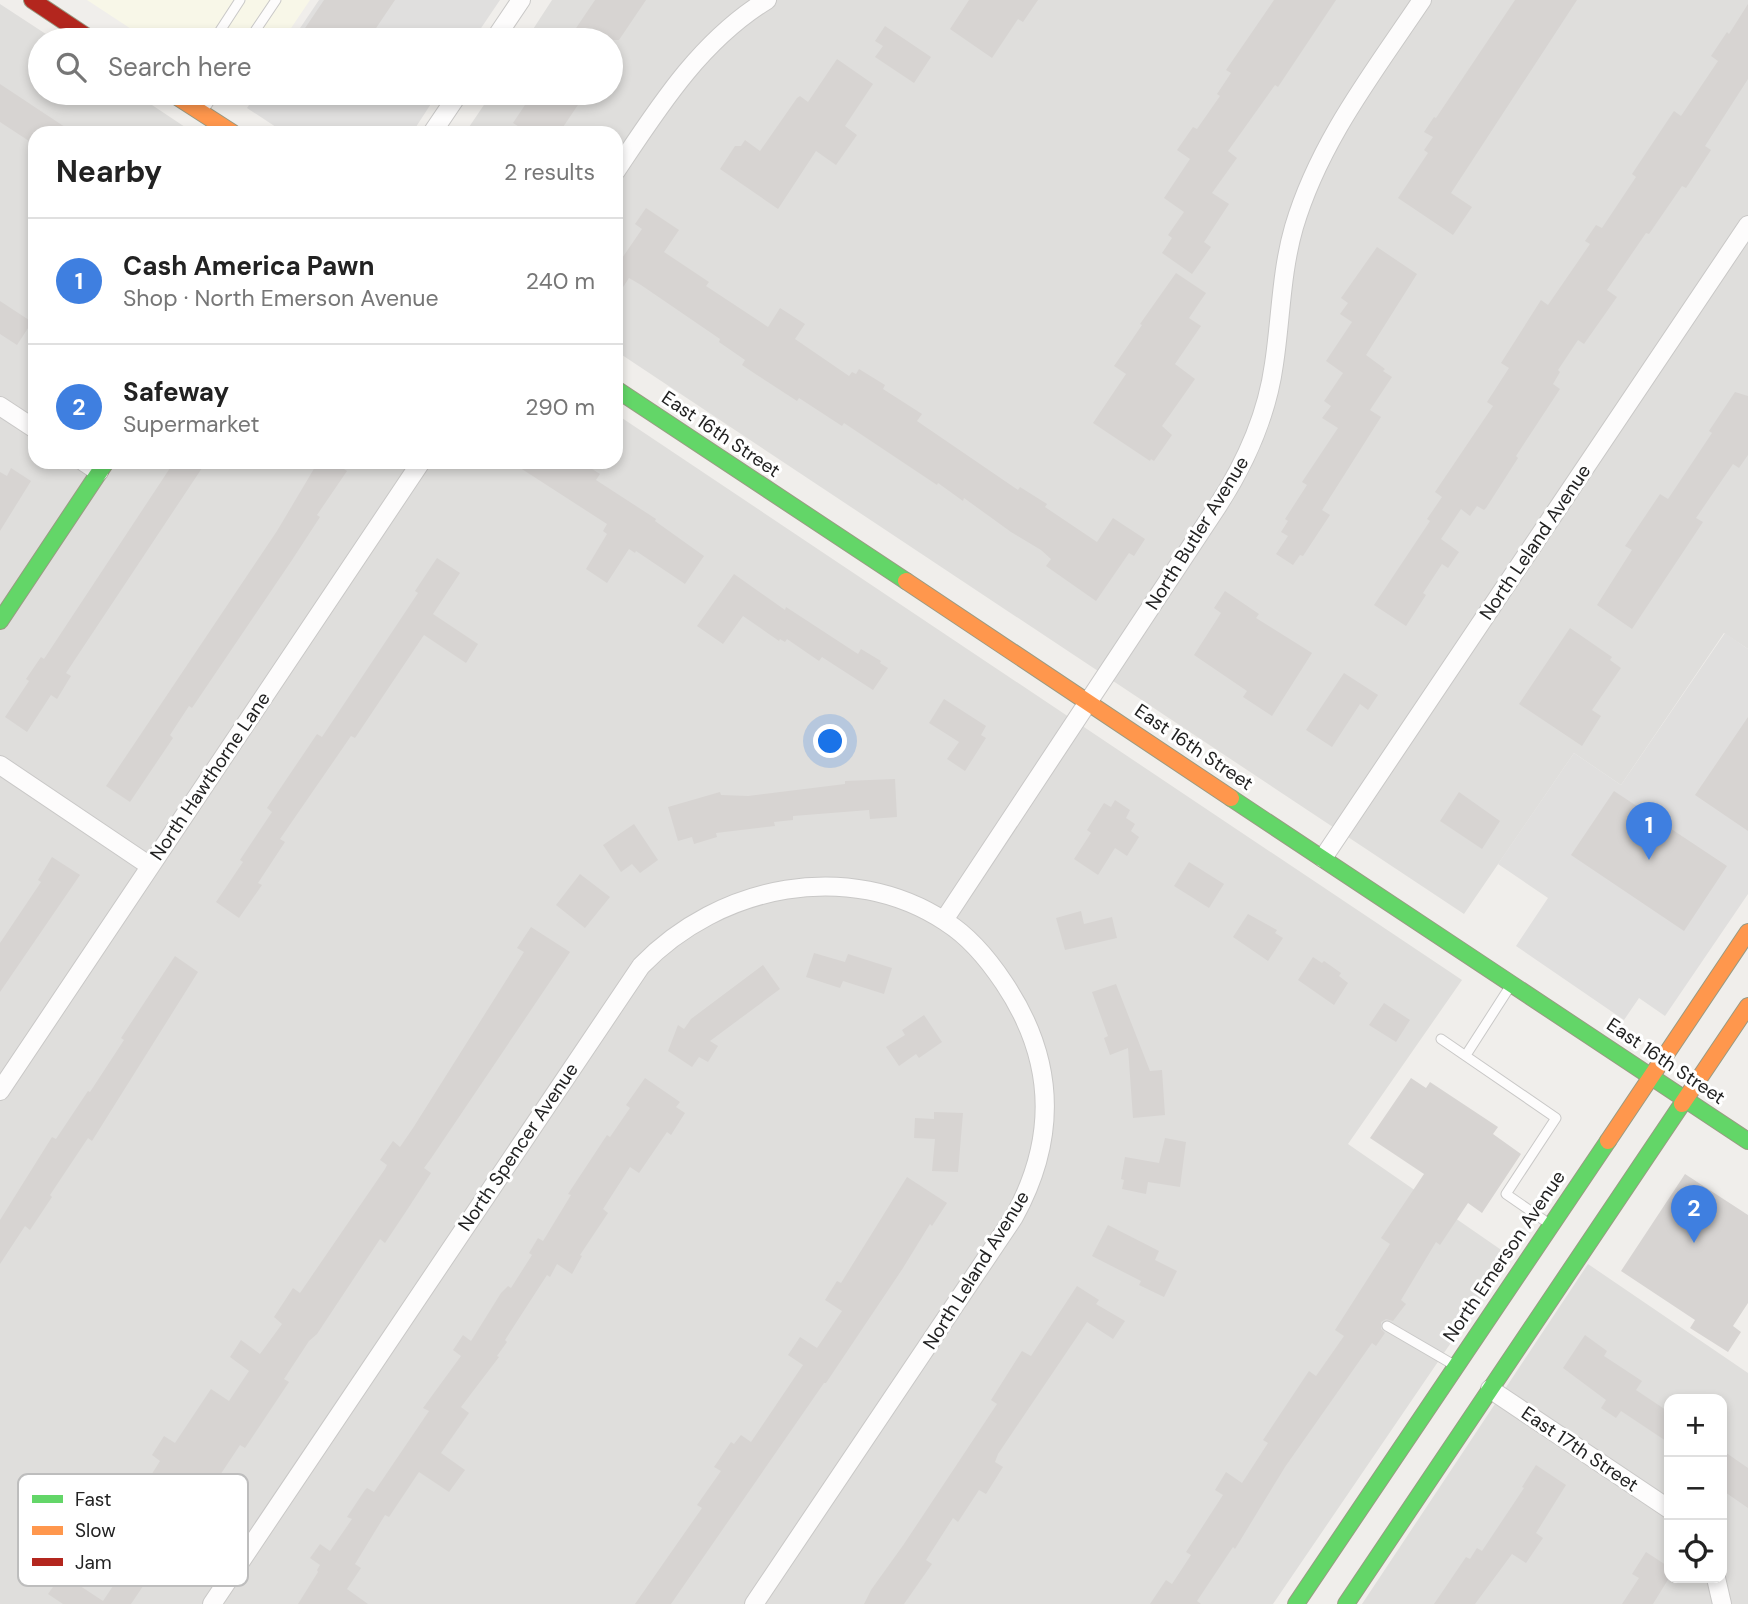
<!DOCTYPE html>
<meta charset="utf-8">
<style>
:root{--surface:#fff;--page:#f6f6f6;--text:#222;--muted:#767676;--line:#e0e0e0;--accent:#7c3aed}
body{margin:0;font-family:"DM Sans",sans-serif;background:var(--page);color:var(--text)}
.controls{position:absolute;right:21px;bottom:21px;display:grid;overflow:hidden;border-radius:14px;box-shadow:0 4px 10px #0003}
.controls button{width:63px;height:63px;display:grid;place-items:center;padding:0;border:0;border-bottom:2px solid var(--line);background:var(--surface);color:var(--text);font:35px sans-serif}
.you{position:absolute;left:831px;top:742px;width:24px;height:24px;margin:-18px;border:5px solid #fff;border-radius:50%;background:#1a73e8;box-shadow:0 0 0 10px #1a73e833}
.badge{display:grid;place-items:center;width:46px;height:46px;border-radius:50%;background:var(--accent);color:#fff;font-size:23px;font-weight:700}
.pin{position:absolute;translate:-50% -58px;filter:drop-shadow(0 2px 4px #0008)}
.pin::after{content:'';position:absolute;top:37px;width:24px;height:21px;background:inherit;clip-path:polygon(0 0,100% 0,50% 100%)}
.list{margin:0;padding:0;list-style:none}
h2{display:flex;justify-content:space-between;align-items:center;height:91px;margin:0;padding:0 28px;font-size:30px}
h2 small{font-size:23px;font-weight:400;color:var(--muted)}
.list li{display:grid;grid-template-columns:46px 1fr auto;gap:21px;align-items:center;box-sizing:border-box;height:126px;padding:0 28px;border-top:2px solid var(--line)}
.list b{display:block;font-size:26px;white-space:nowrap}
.list p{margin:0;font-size:23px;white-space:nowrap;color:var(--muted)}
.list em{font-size:23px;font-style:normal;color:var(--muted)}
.icon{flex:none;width:38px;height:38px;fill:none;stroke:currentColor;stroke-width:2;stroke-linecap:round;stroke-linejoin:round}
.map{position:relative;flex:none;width:1748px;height:1604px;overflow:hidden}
.search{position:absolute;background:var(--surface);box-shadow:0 4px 10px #0003;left:28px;top:28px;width:595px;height:77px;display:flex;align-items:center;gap:18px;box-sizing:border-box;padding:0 24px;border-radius:38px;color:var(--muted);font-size:26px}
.panel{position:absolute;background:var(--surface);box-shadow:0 4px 10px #0003;left:28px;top:126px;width:595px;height:343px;border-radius:21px}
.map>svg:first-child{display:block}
.residential{fill:#dfdedc;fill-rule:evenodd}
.education{fill:#f8f7e8}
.parking{fill:#e0dfde}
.building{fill:#d7d4d2}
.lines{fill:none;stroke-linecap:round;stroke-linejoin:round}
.lane-casing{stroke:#c9c8c7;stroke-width:11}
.street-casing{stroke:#c9c8c7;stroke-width:20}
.fast-casing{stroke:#999a82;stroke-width:18}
.slow-casing{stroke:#999a82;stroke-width:18}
.jam-casing{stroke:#999a82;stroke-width:18}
.lane{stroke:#fdfcfc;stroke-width:9}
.street{stroke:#fdfcfc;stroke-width:18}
.fast{stroke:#63d668;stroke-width:16}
.slow{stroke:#ff974d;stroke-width:16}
.jam{stroke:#b3261e;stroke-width:16}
.labels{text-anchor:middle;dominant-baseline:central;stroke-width:6;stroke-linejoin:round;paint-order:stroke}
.street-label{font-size:19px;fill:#222;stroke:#fff}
.key{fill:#fff;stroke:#bdbdbd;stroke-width:2}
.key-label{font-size:19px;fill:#222}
</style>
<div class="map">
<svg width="1748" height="1604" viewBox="0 0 1748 1604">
<rect width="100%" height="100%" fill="#f0eeeb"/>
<!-- residential -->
<path class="residential" d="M552 0H1748V649L1724 633 1621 785 1574 753 1464 914 616 351V133H465L492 93H611V40H526Z
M0 4 55 40H40V93H134L194 133H35V462H616V414L1462 980 1348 1144 1510 1256 1273 1604H0Z
M1588 1264 1748 1373V1604H1362ZM1669 1399H1722V1578H1669Z"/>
<!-- education -->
<path class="education" d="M87 0H310L283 40H148Z"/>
<!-- parking -->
<path class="parking" d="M319 0H500L473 40H292Z
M257 93H438L412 133H285L247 108Z
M1725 633 1748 649V894L1665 1016 1639 998 1624 1020 1516 946 1548 898 1498 864 1574 753 1621 785Z"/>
<!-- building -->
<path class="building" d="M324 0H395L368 40H297Z
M595 0H646L619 40H568Z
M969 0H1038L1023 22 1018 19 992 58 950 29Z
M1274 0H1336L1278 87 1275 85 1228 151 1237 158 1212 193 1229 204 1204 242 1211 247 1192 274 1162 253 1172 238 1168 235 1184 212 1164 198 1190 159 1177 150 1193 127 1197 129 1220 96 1217 94 1231 73 1226 70Z
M1515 0H1577L1451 193 1472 207 1453 235 1398 198 1428 153 1424 150 1433 137 1424 132 1434 117 1436 118Z
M1748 4V79L1705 146 1711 150 1686 188 1682 186 1649 234 1646 233 1607 290 1617 297 1584 344 1578 340 1558 370 1560 372 1553 384 1560 389 1516 456 1518 458 1486 508 1484 510 1477 506 1470 516 1461 509 1441 539 1459 552 1448 568 1442 564 1423 593 1426 595 1406 626 1374 605 1430 521 1427 519 1442 497 1435 492 1493 406 1487 402 1509 368 1501 363 1541 300 1548 305 1590 244 1585 241 1596 225 1602 228 1636 177 1632 174 1674 111 1681 116 1718 61 1711 56 1727 32 1729 34Z
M885 26 931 57 914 83 875 57 883 46 875 41Z
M837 59 873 84 845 126 857 135 836 165 816 151 778 209 720 169 735 146H741L745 140 760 151 797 98 800 96 808 102Z
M0 84 74 133H34L29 141 0 122Z
M533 93H586L559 133H529L513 123Z
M646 208 679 230 664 252 709 282 706 286 768 327 780 308 805 324 795 339 849 376 852 372 856 374 859 369 885 385 883 389 922 414 917 421 1018 490 1020 487 1047 504 1045 507 1097 542 1113 518 1145 539 1134 556 1129 553 1096 601 1046 566 1051 559 1041 550 1011 532 964 498 963 501 938 483 937 485 844 423 842 426 799 398 797 401 757 375 742 365 745 360 719 342 720 339 641 285 629 278 616 298V267L642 229 635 224Z
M1377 247 1417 274 1366 355 1385 369 1383 371 1392 377 1370 410 1381 417 1322 510 1330 515 1303 556 1300 555 1293 565 1276 554 1288 536 1281 532 1288 521 1285 519 1307 485 1302 482 1338 428 1322 418 1331 406 1324 401 1343 373 1326 361 1352 322 1340 314 1348 303 1341 298Z
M1176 273 1206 293 1189 318 1201 326 1175 364 1195 379 1162 426 1172 435 1154 461 1151 459 1150 461 1093 423 1126 374 1114 366 1142 325 1140 324Z
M0 301 32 322 17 345 0 334Z
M1735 392 1748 396V455L1739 468 1733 464 1696 518 1703 522 1632 629 1597 605 1632 550 1625 546 1660 494 1668 499 1712 433 1709 431Z
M174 462H206L66 673 71 676 57 699 51 695 27 732 5 717 29 681 26 679 41 657 44 659Z
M318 462H333L347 471 317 515 320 517 292 560 192 708 189 706 170 735 173 738 130 802 106 786 277 531Z
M511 462H567L579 469 583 463 600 474 596 480 656 519 655 521 704 556 685 584 636 551 635 553 629 549 607 583 586 569 607 534 603 531 607 524Z
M11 468 31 481 0 531V472L7 476Z
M437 558 460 573 433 614 478 644 466 663 424 635 355 738 351 736 280 839 285 842 258 883 262 885 239 918 216 902 243 862 240 860 272 812 267 808 317 734 322 737 418 593 415 591Z
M734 574 785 610 786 607 858 654 861 649 881 661 880 663 888 668 873 690 822 657 819 661 787 639 785 642 780 639 779 641 743 616 723 644 697 626Z
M1225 591 1259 614 1256 618 1312 653 1272 716 1243 697 1247 691 1194 655 1221 613 1214 608Z
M1570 628 1612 657 1610 660 1621 668 1592 710 1601 716 1582 746 1519 704Z
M1344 673 1378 695 1368 710 1360 704 1332 747 1306 730Z
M944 699 986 726 981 735 986 738 965 771 947 759 959 742 929 723Z
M1748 717V831L1695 795Z
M895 779 897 817 870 819 869 810 793 816V820L774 822 775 826 716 833 717 837 694 844 692 837 678 841 668 807 720 792 721 795 748 796 845 784V781Z
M1614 791 1727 866 1684 931 1571 855Z
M1459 792 1500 821 1482 849 1440 821Z
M1115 800 1130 810 1126 818 1135 824 1131 831 1139 837 1127 856 1115 848 1098 875 1074 859 1091 833 1087 830 1104 803 1111 807Z
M634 824 658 860 640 873 632 864 621 872 603 845Z
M52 857 80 875 0 992V943L41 882 38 880Z
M1189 862 1224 884 1209 908 1174 886Z
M580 874 610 897 585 928 556 905Z
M1081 911 1084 924 1112 917 1117 938 1065 950 1056 918Z
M1248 914 1277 930 1275 933 1283 938 1268 961 1233 937Z
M531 927 570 952 432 1157 424 1168 431 1173 405 1213 385 1243 380 1239 317 1334 309 1341 284 1379 289 1382 245 1448 240 1445 181 1534 185 1535 174 1553 168 1549 131 1604H63L48 1594 62 1574 103 1601 147 1535 140 1531 142 1529 124 1518 160 1461 152 1455 164 1436 175 1443 211 1389 229 1401 249 1371 230 1357 241 1340 260 1354 282 1324 274 1317 293 1288 300 1293 385 1169 387 1165 380 1160 393 1141 400 1147 413 1128 524 952 517 948Z
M814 953 845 962 848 954 892 968 884 994 843 981 840 988 806 977Z
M175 956 198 972 92 1141 88 1138 50 1195 52 1197 30 1230 25 1226 0 1264V1220L52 1137 56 1139 88 1091 90 1092 124 1040 121 1038Z
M1313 957 1322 963 1324 961 1341 973 1339 976 1348 983 1334 1005 1298 980Z
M763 965 780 989 710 1041 718 1046 708 1062 699 1057 692 1067 668 1051 678 1025 684 1029 691 1019Z
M1116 984 1150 1071 1162 1070 1165 1115 1133 1118 1128 1048 1110 1055 1104 1038 1108 1036 1092 992Z
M1384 1003 1410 1020 1396 1042 1369 1025Z
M924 1015 942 1042 919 1058 916 1054 899 1066 886 1047 905 1035 902 1030Z
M645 1078 680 1102 676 1107 685 1113 671 1135 667 1132 639 1173 630 1167 603 1209 608 1213 580 1255 582 1256 572 1274 557 1264 550 1277 547 1275 505 1340 507 1342 497 1356 499 1357 461 1407 469 1413 441 1453 465 1470 449 1492 419 1472 389 1517 385 1515 355 1564 361 1568 347 1589 368 1604H298L318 1572 317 1570 320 1565 310 1558 320 1544 330 1551 352 1519 347 1517 365 1490 367 1488 374 1492 429 1411 423 1408 461 1356 453 1350 463 1335 471 1341 501 1293 508 1286 511 1288 532 1255 529 1253 538 1238 543 1241 571 1195 568 1194 607 1135 610 1137 630 1108 626 1105Z
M1411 1078 1426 1088 1430 1082 1498 1127 1493 1134 1521 1154 1482 1213 1468 1203 1440 1245 1436 1242 1401 1300 1406 1304 1393 1321 1386 1319 1381 1322V1329L1385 1333 1376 1346 1372 1343 1285 1467 1235 1549 1233 1547 1197 1601 1201 1604H1150L1166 1580 1172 1584 1191 1555 1186 1552 1223 1495 1215 1490 1226 1472 1242 1483 1268 1443 1263 1440 1309 1371 1316 1376 1344 1336 1335 1330 1390 1244 1381 1238 1424 1174 1370 1138Z
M934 1112 963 1113 958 1172 932 1171 935 1139 914 1138 915 1118 934 1119Z
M1165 1138 1186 1142 1180 1187 1148 1182 1146 1194 1122 1189 1124 1180 1121 1179 1125 1157 1159 1163Z
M1685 1174 1748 1215V1303L1733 1326 1741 1332 1728 1352 1690 1328 1695 1320 1621 1271Z
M907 1177 947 1203 932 1226 930 1224 903 1268 826 1383H824L671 1604H635L702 1508 697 1505 721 1471 714 1467 731 1442 734 1444 741 1435 751 1442 803 1365 788 1355 800 1337 817 1348 842 1311 825 1300 837 1281 841 1283Z
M1108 1225 1159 1251 1155 1260 1177 1271 1164 1297 1139 1285 1141 1281 1092 1256Z
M1077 1286 1099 1300 1096 1304 1125 1321 1113 1339 1087 1322 998 1454 995 1462 1003 1467 986 1494 979 1490 958 1522 953 1518 926 1560 932 1564 904 1604H864L871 1590 904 1544 997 1404 991 1400 1022 1351 1031 1356Z
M1585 1335 1607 1351 1604 1356 1642 1381 1636 1390 1669 1412V1443L1621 1411 1616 1418 1601 1408 1606 1400 1563 1368Z
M1722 1450 1748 1468V1508L1722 1490Z
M1536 1465 1566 1485 1536 1533 1543 1538 1526 1563 1512 1554 1475 1604H1434L1466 1557 1470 1559 1477 1548 1482 1551 1524 1488 1522 1487Z
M1646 1552 1669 1567V1578L1653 1604H1622L1639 1578 1632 1574Z"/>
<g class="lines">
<!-- lane casing -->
<g class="lane-casing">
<path id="lane" d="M214 40 240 0
M249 40 276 0
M203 111 215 93
M1441 1039 1556 1118 1506 1194 1548 1223
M1466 1055 1511 985
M1387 1326 1454 1365"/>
</g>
<!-- street casing -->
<g class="street-casing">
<path id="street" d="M494 40 521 0
M432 133 459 93
M616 171C658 108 700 41 767 0
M0 406 35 429
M84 462 99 472
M0 765 150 866
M1323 858 1748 225
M944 920 1217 507C1245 464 1267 415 1274 364 1281 318 1281 272 1294 227 1319 142 1373 73 1422 0
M0 1091 421 462
M1490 1389 1669 1509
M1716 1578 1722 1604
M212 1604 641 966C719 885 849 858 946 922 970 937 988 959 1004 983 1055 1059 1058 1137 1014 1217L754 1604"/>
</g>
<!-- fast casing -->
<g class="fast-casing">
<path id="fast" d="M616 389 906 581
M0 621 106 462
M1231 798 1748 1141
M1296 1604 1608 1141
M1346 1604 1682 1104"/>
</g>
<!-- slow casing -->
<g class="slow-casing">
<path id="slow" d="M171 93 233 133
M906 581 1231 798
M1682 1104 1748 1006
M1608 1141 1748 932"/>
</g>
<!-- jam casing -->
<g class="jam-casing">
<path id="jam" d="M32 0 92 40"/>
</g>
<!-- lane -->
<use href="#lane" class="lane"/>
<!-- street -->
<use href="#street" class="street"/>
<!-- fast -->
<use href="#fast" class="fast"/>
<!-- slow -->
<use href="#slow" class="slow"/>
<!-- jam -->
<use href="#jam" class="jam"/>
</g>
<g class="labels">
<!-- street labels -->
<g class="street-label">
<text transform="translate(721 434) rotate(34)">East 16th Street</text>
<text transform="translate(1197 533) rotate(-58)">North Butler Avenue</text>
<text transform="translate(1535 542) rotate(-56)">North Leland Avenue</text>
<text transform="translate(1194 747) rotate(34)">East 16th Street</text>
<text transform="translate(210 776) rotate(-56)">North Hawthorne Lane</text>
<text transform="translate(1666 1061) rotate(34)">East 16th Street</text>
<text transform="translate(518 1147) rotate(-56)">North Spencer Avenue</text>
<text transform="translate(1504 1256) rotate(-56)">North Emerson Avenue</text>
<text transform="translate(976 1270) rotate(-58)">North Leland Avenue</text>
<text transform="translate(1580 1449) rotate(34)">East 17th Street</text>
</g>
</g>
<!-- legend -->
<rect x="18" y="1474" width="230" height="112" rx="10" class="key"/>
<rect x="32" y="1495" width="31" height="8" fill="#63d668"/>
<rect x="32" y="1526" width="31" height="9" fill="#ff974d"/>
<rect x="32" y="1558" width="31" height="8" fill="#b3261e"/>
<g class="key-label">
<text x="75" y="1506">Fast</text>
<text x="75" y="1537">Slow</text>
<text x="75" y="1569">Jam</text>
</g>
</svg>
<div class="controls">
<button>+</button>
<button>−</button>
<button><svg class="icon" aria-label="locate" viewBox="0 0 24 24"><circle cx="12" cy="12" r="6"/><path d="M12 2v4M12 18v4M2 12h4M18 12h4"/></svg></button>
</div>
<div class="you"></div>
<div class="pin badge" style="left:1649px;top:860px;background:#3f7fe0">1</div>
<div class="pin badge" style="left:1694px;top:1243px;background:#3f7fe0">2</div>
<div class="search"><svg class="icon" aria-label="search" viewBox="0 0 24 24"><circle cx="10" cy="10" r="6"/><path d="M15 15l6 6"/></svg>Search here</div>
<section class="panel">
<h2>Nearby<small>2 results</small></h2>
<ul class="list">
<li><span class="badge" style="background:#3f7fe0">1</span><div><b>Cash America Pawn</b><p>Shop · North Emerson Avenue</p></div><em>240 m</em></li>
<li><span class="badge" style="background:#3f7fe0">2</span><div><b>Safeway</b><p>Supermarket</p></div><em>290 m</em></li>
</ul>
</section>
</div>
